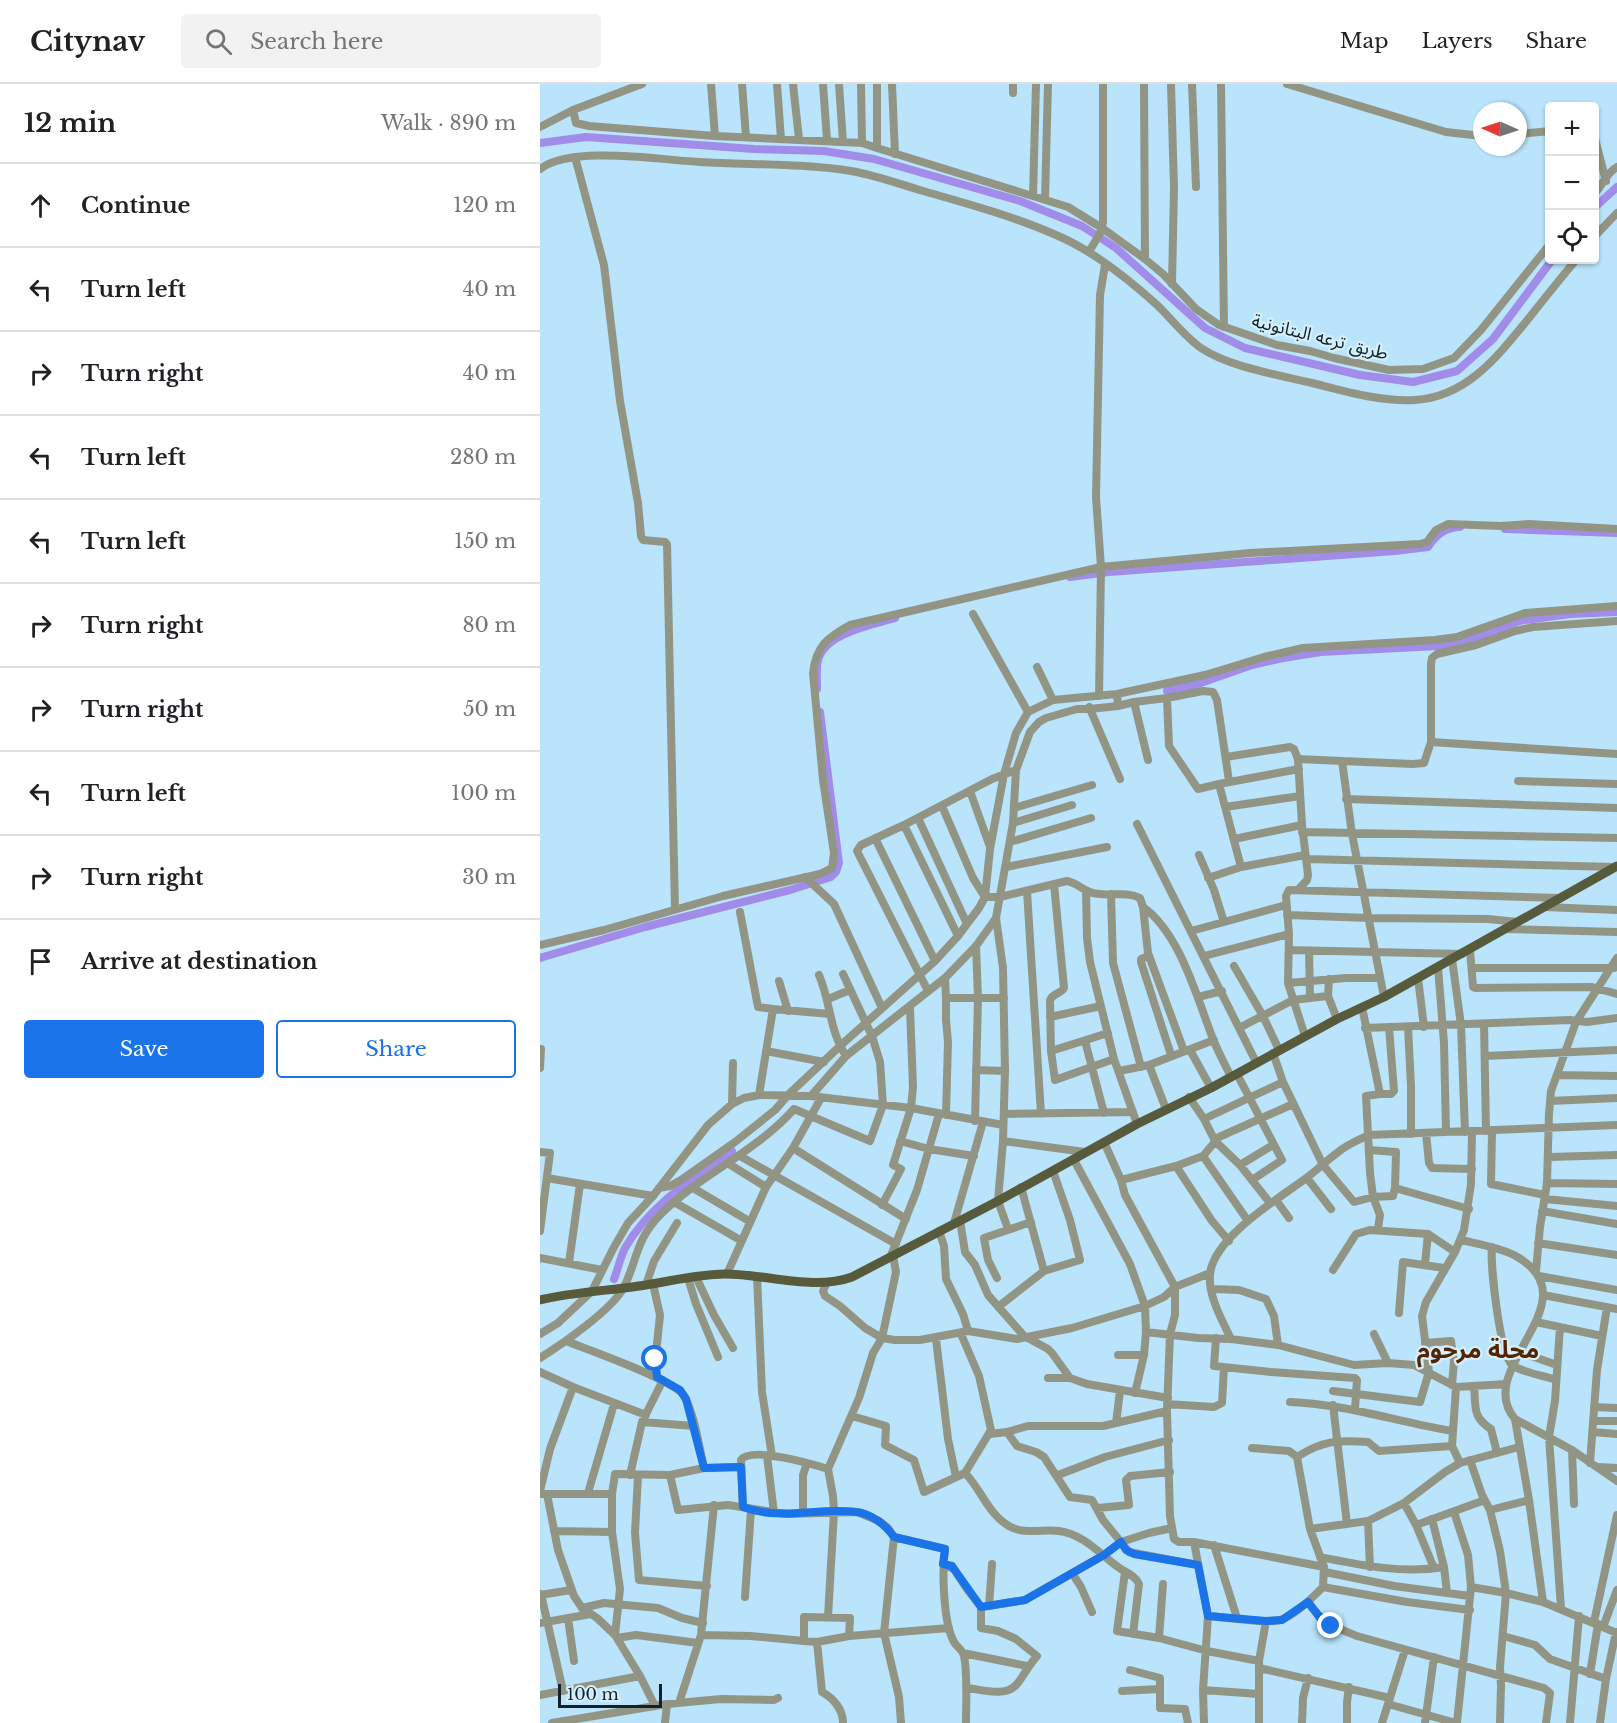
<!DOCTYPE html>
<meta charset="utf-8">
<style>
:root{--surface:#fff;--page:#f2f2f2;--text:#202124;--muted:#757577;--line:#e0e0e0;--accent:#1a73e8}
body{margin:0;font-family:"Libre Baskerville","Noto Sans Arabic",serif;background:var(--page);color:var(--text)}
.controls{position:absolute;right:18px;top:18px;display:grid;overflow:hidden;border-radius:6px;box-shadow:0 2px 4px #0004}
.controls button{width:54px;height:54px;display:grid;place-items:center;padding:0;border:0;border-bottom:2px solid var(--line);background:var(--surface);color:var(--text);font:30px sans-serif}
.compass{position:absolute;left:933px;top:18px;width:54px;height:54px;border-radius:50%;background:var(--surface);box-shadow:0 2px 4px #0004;rotate:273deg}
.scale{position:absolute;left:18px;bottom:15px;width:104px;box-sizing:border-box;padding-left:6px;border:3px solid #11222a;border-top:0;font-size:16px;line-height:21px;white-space:nowrap;color:#11222a;-webkit-text-stroke:4px #d5effd;paint-order:stroke}
.stop{position:absolute;width:18px;height:18px;margin:-14px;border:4px solid #1a73e8;border-radius:50%;background:#fff}
.stop.end{background:#1a73e8;border-color:#fff;box-shadow:0 2px 6px #0008}
.list{margin:0;padding:0;list-style:none}
h2{display:flex;justify-content:space-between;align-items:center;height:78px;margin:0;padding:0 24px;font-size:26px}
h2 small{font-size:20px;font-weight:400;color:var(--muted)}
.list li{display:grid;grid-template-columns:39px 1fr auto;gap:18px;align-items:center;box-sizing:border-box;height:84px;padding:0 24px;border-top:2px solid var(--line)}
.list b{display:block;font-size:22px;white-space:nowrap}
.list em{font-size:20px;font-style:normal;color:var(--muted)}
.actions{display:flex;gap:12px;padding:18px 24px}
.actions a{flex:1;padding:14px 0;border:2px solid var(--accent);border-radius:6px;text-align:center;font-size:21px;color:var(--accent)}
.actions .main{background:var(--accent);color:#fff}
.icon{flex:none;width:33px;height:33px;fill:none;stroke:currentColor;stroke-width:2;stroke-linecap:round;stroke-linejoin:round}
.map{position:relative;flex:none;width:1077px;height:1639px;overflow:hidden}
header{display:flex;align-items:center;gap:36px;box-sizing:border-box;height:84px;padding:0 30px;background:var(--surface);border-bottom:2px solid var(--line)}
header strong{font-size:28px}
nav{display:flex;gap:33px;margin-inline-start:auto;font-size:21px}
.search{width:420px;height:54px;background:var(--page);display:flex;align-items:center;gap:15px;box-sizing:border-box;padding:0 21px;border-radius:6px;color:var(--muted);font-size:22px}
main{display:flex}
aside{flex:1;background:var(--surface)}
.map>svg:first-child{display:block}
.lines{fill:none;stroke-linecap:round;stroke-linejoin:round}
.canal{stroke:#a18de9;stroke-width:8}
.minor{stroke:#939584;stroke-width:8}
.major{stroke:#575a3b;stroke-width:9}
.route{stroke:#1a73e8;stroke-width:8}
.labels{text-anchor:middle;dominant-baseline:central;stroke-width:4.5;stroke-linejoin:round;paint-order:stroke}
.street-label{font-size:18px;fill:#11222a;stroke:#d5effd}
.district-label{font-size:24px;font-weight:bold;fill:#532603;stroke:#d5effd}
</style>
<header>
<strong>Citynav</strong>
<div class="search"><svg class="icon" aria-label="search" viewBox="0 0 24 24"><circle cx="10" cy="10" r="6"/><path d="M15 15l6 6"/></svg>Search here</div>
<nav><a>Map</a><a>Layers</a><a>Share</a></nav>
</header>
<main>
<aside>
<h2>12 min<small>Walk · 890 m</small></h2>
<ul class="list">
<li><svg class="icon" aria-label="ahead" viewBox="0 0 24 24"><path d="M12 20V5M6 11l6-6 6 6"/></svg><div><b>Continue</b></div><em>120 m</em></li>
<li><svg class="icon" aria-label="left" viewBox="0 0 24 24"><path d="M17 20v-9H6M10 6l-5 5 5 5"/></svg><div><b>Turn left</b></div><em>40 m</em></li>
<li><svg class="icon" aria-label="right" viewBox="0 0 24 24"><path d="M7 20v-9h11M14 6l5 5-5 5"/></svg><div><b>Turn right</b></div><em>40 m</em></li>
<li><svg class="icon" aria-label="left" viewBox="0 0 24 24"><path d="M17 20v-9H6M10 6l-5 5 5 5"/></svg><div><b>Turn left</b></div><em>280 m</em></li>
<li><svg class="icon" aria-label="left" viewBox="0 0 24 24"><path d="M17 20v-9H6M10 6l-5 5 5 5"/></svg><div><b>Turn left</b></div><em>150 m</em></li>
<li><svg class="icon" aria-label="right" viewBox="0 0 24 24"><path d="M7 20v-9h11M14 6l5 5-5 5"/></svg><div><b>Turn right</b></div><em>80 m</em></li>
<li><svg class="icon" aria-label="right" viewBox="0 0 24 24"><path d="M7 20v-9h11M14 6l5 5-5 5"/></svg><div><b>Turn right</b></div><em>50 m</em></li>
<li><svg class="icon" aria-label="left" viewBox="0 0 24 24"><path d="M17 20v-9H6M10 6l-5 5 5 5"/></svg><div><b>Turn left</b></div><em>100 m</em></li>
<li><svg class="icon" aria-label="right" viewBox="0 0 24 24"><path d="M7 20v-9h11M14 6l5 5-5 5"/></svg><div><b>Turn right</b></div><em>30 m</em></li>
<li><svg class="icon" aria-label="arrive" viewBox="0 0 24 24"><path d="M6 21V4h12l-3 4 3 4H6"/></svg><div><b>Arrive at destination</b></div></li>
</ul>
<div class="actions"><a class="main">Save</a><a>Share</a></div>
</aside>
<div class="map">
<svg width="1077" height="1639" viewBox="0 0 1077 1639">
<rect width="100%" height="100%" fill="#b9e4fc"/>
<g class="lines">
<!-- canal -->
<path class="canal" d="M0 59 46 53 214 65 284 67 334 75 480 117 542 142 576 164 665 244 705 264 820 291 873 298 917 287 953 255 1012 176
M1054 124 1077 103
M965 445 1077 449
M530 493 569 488 855 467 888 463C895 452 905 443 920 443
M277 605C277 596 276 584 278 576 285 549 332 541 355 534
M627 607 655 601 712 581 743 574 781 568 899 562 941 552 979 537 1030 530 1077 528
M0 874 105 843 250 806 291 793 296 788 299 779 280 628
M74 1195C78 1185 80 1174 85 1164 110 1121 152 1095 192 1067"/>
<!-- minor -->
<path class="minor" d="M171 0 175 52
M202 0 206 53
M237 0 241 55
M253 0 259 55
M283 0 287 56
M299 0 303 58
M321 0 322 59
M337 0V64
M352 0 355 70
M604 0 605 175
M631 0 634 104 632 200
M652 0 656 103
M681 0 684 243
M747 0 906 48 942 52
M473 9V0
M33 26 36 39 49 42 175 52 322 59 337 64 528 123 562 144 605 175 623 190 656 225 679 241 737 261 770 267 794 274 849 286 883 285 914 274 941 246 1010 160
M0 43 33 26 102 0
M978 50 1010 47
M1054 51 1066 97
M35 73 64 181 80 317 98 419 101 452 103 456 125 458 127 460 135 825
M0 85C32 61 120 76 160 78 210 81 261 79 311 87 335 91 359 100 383 107 428 120 473 132 516 151 552 166 586 193 616 220 631 234 644 252 661 264 689 283 739 291 772 299 804 307 841 318 875 316 927 313 958 272 989 234 1004 215 1020 195 1036 176
M1054 110C1063 101 1067 88 1077 83
M493 112 496 0
M505 115 508 0
M1054 153 1077 129
M549 168 560 149 563 138V0
M433 530 488 628
M497 583 513 616
M559 612 561 483 556 413 560 211 565 181
M627 614 629 662 658 705 679 700
M594 618 627 614 663 607 673 608 677 616 689 697
M578 622 577 610 665 591 724 573 763 564 895 556 917 553 985 529 1077 522
M549 623 550 625 578 622 594 618 608 676
M891 658 1077 670
M686 673 750 663 754 665 758 675
M978 697 1077 700
M430 707 450 763
M806 715 1077 724
M402 722 433 794 445 813
M685 723 760 712
M474 724 552 701
M378 734 427 840
M473 739 532 721
M597 740 716 978
M364 741 418 852
M762 748 1077 754
M335 754 395 877
M694 755 762 741
M470 758 551 734
M659 771 674 806 684 838 746 821
M766 775 1075 783
M466 783 567 763
M701 783 765 771
M265 793 294 820 342 924
M668 794 701 783 679 700 759 685
M514 800 524 904C521 910 513 909 510 916L511 967 515 996 574 975
M758 806 767 796 768 791 762 741 758 675 802 677
M487 807 501 1030
M546 807 547 854 550 878 574 975 597 1040
M571 810 573 879 601 983
M445 813H460L527 797C537 799 541 805 550 808 565 814 585 806 600 814L603 823 608 869 644 967
M603 823C640 849 657 914 673 955 678 968 685 980 691 993
M1005 823 1077 826
M200 828 218 923 233 925
M747 831 829 834 948 835 978 838
M456 834 463 884 465 987 463 1057 458 1117 468 1145
M965 845 1077 848
M651 847 684 838
M0 861 64 846 183 812 280 790 292 784 294 769 283 696 273 589C276 562 287 554 310 541L561 483 710 469 880 460 887 458 896 446 908 440 961 442 989 440 1077 445
M749 866 922 870
M930 866 933 903 935 904 1052 903 1077 910
M769 867 770 914 788 912
M609 872 601 875V878L631 971
M664 872 749 850
M912 875 921 941 925 1048
M694 882 723 932 739 966
M898 883 904 959 906 1048
M932 884H1074
M279 891C291 919 289 946 306 972
M405 894 406 914
M878 894 884 943
M789 895 788 912 797 935
M239 897 248 927
M748 899 806 894H839
M388 907 317 767 321 761 364 741 452 695 476 686
M658 913 682 907
M844 913 812 750 802 677 873 680 884 679 891 658V580L892 574 897 570 936 561 975 547 993 543 1077 537
M288 915 310 906
M822 923 840 1010 826 1012 830 1089 833 1113 840 1131 838 1145
M510 933 561 922
M944 940 946 1047
M868 943 871 1002V1050
M699 944 753 916 770 914
M825 944 1030 936 1047 938 1077 934
M765 952 748 899 749 850 746 812 749 806 1020 814
M545 957 564 1029
M650 966 671 1004
M226 967 284 978
M511 967 568 949
M733 969 743 998 783 1081 814 1118 833 1113 853 1112 855 1104
M945 972 1077 966
M609 981 626 1025
M0 984 1 965
M436 986 465 987
M579 987 609 981 674 956
M697 990 742 1076 712 1096
M1017 991 1077 992
M840 1010H851L854 1007 849 943
M219 1011 233 925 290 930
M271 1012 306 972 405 894 436 862 456 834 473 739 476 686 490 648 499 638 506 634 537 625H550L580 695
M649 1013 664 1035 675 1057 700 1081 730 1119
M1010 1017 1077 1014
M192 1020 193 979
M464 1030 593 1028
M406 1031 408 958 406 936V914H464
M664 1035 743 998
M435 1037 438 914 436 862
M952 1046 951 1100 1005 1111
M886 1049 889 1079 892 1084 932 1085
M360 1057 389 1065 434 1072
M463 1057 545 1068
M564 1058 581 1096 585 1111 635 1203V1231L630 1250 627 1327 630 1432 634 1455 639 1458H654L784 1483
M253 1064 366 1135
M829 1066 856 1068 855 1104 929 1125
M0 1068 10 1069 0 1147
M200 1072 356 1160
M663 1072 708 1137
M1009 1073 1077 1071
M534 1076 590 1180 605 1222 606 1248
M189 1080 226 1103
M700 1081 733 1061
M636 1082 672 1137 689 1157
M7 1094 113 1112
M767 1094 791 1125
M581 1096 636 1082 663 1072 679 1053 753 1020
M1007 1099 1077 1100
M481 1103 504 1187
M119 1104 130 1102 141 1096 195 1058 235 1026 249 1010 300 962 395 877 418 852 439 824 445 813 450 765 464 690 476 649 488 628 513 616 577 610
M153 1104 209 1137
M1005 1115 1077 1122
M736 1116 749 1134
M134 1118 202 1157
M342 1121 361 1085 353 1081 371 1024 373 1003 370 924
M1002 1127 1077 1140
M420 1136 425 1168 435 1181 448 1211 484 1252 508 1265 512 1269 530 1294
M414 1139 443 1038
M399 1147 404 1162 406 1195 423 1230 428 1247
M921 1156C938 1160 958 1163 974 1171 1057 1216 931 1284 975 1335L1032 1366 1077 1397
M998 1159 1077 1171
M952 1163C950 1181 960 1271 972 1281 981 1288 1005 1292 1016 1296
M0 1174 62 1186
M350 1174 377 1106 399 1030
M29 1179 40 1100
M885 1180 888 1150
M793 1186 816 1150 830 1146 888 1150 915 1168
M996 1187 1000 1143 1007 1099 1009 1029 1011 1007 1036 938 1077 874
M187 1190 226 1103 253 1064 281 1014
M217 1192 222 1308 232 1372
M999 1192 1077 1206
M156 1193 174 1231 193 1264
M148 1194 156 1220 178 1273
M457 1194 448 1176 444 1154 491 1138
M287 1198 283 1207 285 1212 300 1222 325 1244 342 1254 355 1256H380L428 1247 477 1255 532 1244 605 1222 624 1213 635 1203 670 1189
M113 1200 120 1231 115 1279 117 1293
M106 1201 114 1177 137 1139
M672 1205 699 1206 726 1215 734 1232 738 1261
M1003 1211 1077 1225
M458 1223 504 1187 540 1176 530 1136 513 1087
M859 1229 863 1178 904 1184
M996 1238 1062 1252
M1020 1243 1015 1317 1009 1353 1021 1524
M0 1250 18 1239 52 1207 74 1163 88 1139 113 1112 168 1041 192 1020 204 1014 219 1011 271 1012 371 1024 463 1041
M834 1250 848 1279
M676 1254 674 1282 731 1288 815 1294 817 1296 815 1325
M396 1255 408 1355 416 1393
M691 1255C682 1236 668 1212 670 1190 674 1153 738 1115 765 1095 776 1087 786 1077 797 1069 806 1061 818 1056 829 1051L1077 1041
M26 1257C48 1266 135 1296 144 1312 155 1331 159 1363 164 1384
M885 1259 911 1257 914 1277 912 1301
M980 1268 1017 1281
M578 1271H604
M0 1274C21 1261 73 1225 84 1203 98 1175 95 1156 121 1130 161 1090 216 1068 254 1025L330 1057 343 1021 340 978 332 952 303 890
M0 1288 33 1303 106 1331
M508 1294H530L547 1300 628 1314
M934 1302C936 1323 932 1333 951 1345L957 1369
M916 1303 912 1362 920 1379
M793 1307 880 1318 889 1288 882 1232 886 1218 915 1168 924 1146 931 1100 932 1047
M595 1309 604 1271 606 1248 658 1254 691 1255 738 1261 814 1281 848 1279 874 1281 916 1303 966 1300
M750 1318C806 1320 858 1338 913 1347
M627 1320 674 1323 682 1319 684 1283
M793 1321 807 1440
M1054 1323 1077 1324
M312 1332 346 1342 345 1361 374 1376 384 1408 425 1389 451 1346 439 1292 421 1250
M975 1335 989 1416 1003 1518
M1053 1337H1077
M102 1338 154 1342
M576 1339 580 1307
M467 1348 477 1362 496 1368 504 1373 530 1413 552 1416 563 1436 589 1468 658 1481
M1053 1348 1077 1350
M450 1350 467 1348 488 1342H563L627 1327
M1032 1366 1034 1420
M227 1372 234 1429
M757 1373C783 1356 799 1356 828 1358L839 1367 912 1362
M930 1376 942 1411 950 1426 960 1467 966 1509 960 1583 961 1602 960 1639
M1050 1379 1057 1286 1067 1223
M1059 1383 1077 1384
M425 1389C441 1405 448 1430 469 1442 484 1451 503 1445 519 1447 543 1450 560 1470 578 1483 586 1489 595 1491 599 1500L593 1550
M90 1391 102 1338 123 1296
M130 1391 138 1426 188 1421 247 1430 317 1428 339 1437 348 1444 354 1453 344 1549 359 1613 361 1639
M518 1391 565 1373 629 1356
M98 1392 95 1449 99 1496 167 1502
M0 1407 10 1365 33 1303
M48 1409 74 1320
M0 1410H72V1448L80 1505 75 1551
M7 1410 18 1466 34 1512 42 1524 57 1534 75 1551 100 1592 115 1622
M72 1410 75 1390 130 1391 164 1384 201 1383
M864 1419 876 1441 894 1484
M203 1423 201 1376C211 1362 272 1380 288 1385
M558 1424 589 1421 586 1396 590 1392 630 1388
M950 1426 989 1416
M914 1428 928 1471 931 1503 917 1639
M263 1429V1391L267 1379
M892 1435 904 1483 907 1509
M828 1437 830 1483
M876 1441 945 1416
M770 1445 828 1437 864 1419 905 1388 920 1379 979 1363
M14 1447 72 1448
M354 1453 405 1465C402 1487 403 1538 414 1558 416 1562 421 1565 423 1569 428 1580 426 1624 426 1639
M654 1458 668 1532 663 1606 664 1639
M674 1461 697 1534
M780 1473C820 1481 862 1490 904 1483
M403 1480 414 1485 427 1505 441 1523V1544L458 1547 476 1555 497 1572C488 1582 485 1590 477 1600 466 1614 441 1605 426 1604
M585 1488 577 1547 619 1554 667 1567 719 1577
M785 1488 854 1502 930 1512
M532 1489 541 1503 552 1528
M783 1503 867 1518 930 1526
M931 1503 966 1509 1003 1518 1077 1549
M1 1510 23 1607
M0 1511 31 1506
M205 1513 211 1426
M768 1518C782 1539 794 1543 817 1552L1004 1604 1010 1609 1006 1639
M449 1522 452 1480
M441 1523 485 1516 564 1471 581 1458 609 1449 632 1444
M42 1524 64 1519 118 1524 142 1534 163 1539
M668 1532C685 1533 730 1541 743 1535 758 1528 771 1515 783 1503L784 1483 770 1445 757 1373 749 1367 712 1364
M288 1533 294 1428 293 1412 288 1385 319 1314 333 1269 342 1254 356 1188 353 1172
M28 1534 34 1577
M1054 1538 1077 1431
M0 1539 51 1530
M1063 1543 1077 1506
M161 1551 211 1552 264 1557V1533L310 1534 309 1552 409 1544
M963 1552 995 1561 1010 1575 1066 1595 1076 1548
M77 1554 96 1551 158 1559
M619 1554 623 1500
M264 1557 277 1558 309 1552
M277 1558 282 1608C293 1614 303 1625 303 1639
M423 1569 487 1582
M719 1584 850 1614
M590 1586 620 1594V1624L645 1625 648 1639
M1050 1590 1058 1540
M663 1606 719 1610
M582 1607 619 1605
M0 1611 100 1592
M139 1619 161 1551 174 1421
M848 1620 916 1639
M12 1639 127 1620 181 1615 234 1616 238 1614
M125 1639 127 1620
M719 1639V1577L726 1537
M762 1639 763 1614 768 1594
M807 1639V1618L809 1603
M842 1639 865 1566
M885 1639 894 1573
M1030 1639 1039 1532
M1060 1639 1066 1595"/>
<!-- major -->
<path class="major" d="M0 1216C33 1208 66 1207 99 1202 128 1198 157 1190 185 1190 227 1190 273 1207 312 1193L458 1117 597 1040 671 1004 797 935 844 913 1077 782"/>
</g>
<g class="lines">
<!-- route -->
<path class="route" d="M115 1275 117 1293 140 1306 146 1315 164 1384 201 1383 203 1423C241 1437 278 1423 316 1428 330 1429 346 1441 354 1453L405 1465 403 1480 412 1482 414 1485 441 1523 485 1516 564 1471 581 1458 586 1466 594 1470 658 1481 668 1532 726 1537 742 1536 768 1518 781 1535 791 1542"/>
</g>
<g class="labels">
<!-- street labels -->
<g class="street-label">
<text transform="translate(780 253) rotate(14)">طريق ترعه البتانونية</text>
</g>
<!-- district labels -->
<g class="district-label">
<text x="938" y="1265">محلة مرحوم</text>
</g>
</g>
</svg>
<div class="controls">
<button>+</button>
<button>−</button>
<button><svg class="icon" aria-label="locate" viewBox="0 0 24 24"><circle cx="12" cy="12" r="6"/><path d="M12 2v4M12 18v4M2 12h4M18 12h4"/></svg></button>
</div>
<svg class="compass" viewBox="-18 -18 36 36"><path d="M0-13l5 13h-10z" fill="#e53935"/><path d="M0 13l5-13h-10z" fill="#757577"/></svg>
<div class="scale">100 m</div>
<div class="stop" style="left:115px;top:1275px"></div>
<div class="stop end" style="left:791px;top:1542px"></div>
</div>
</main>
